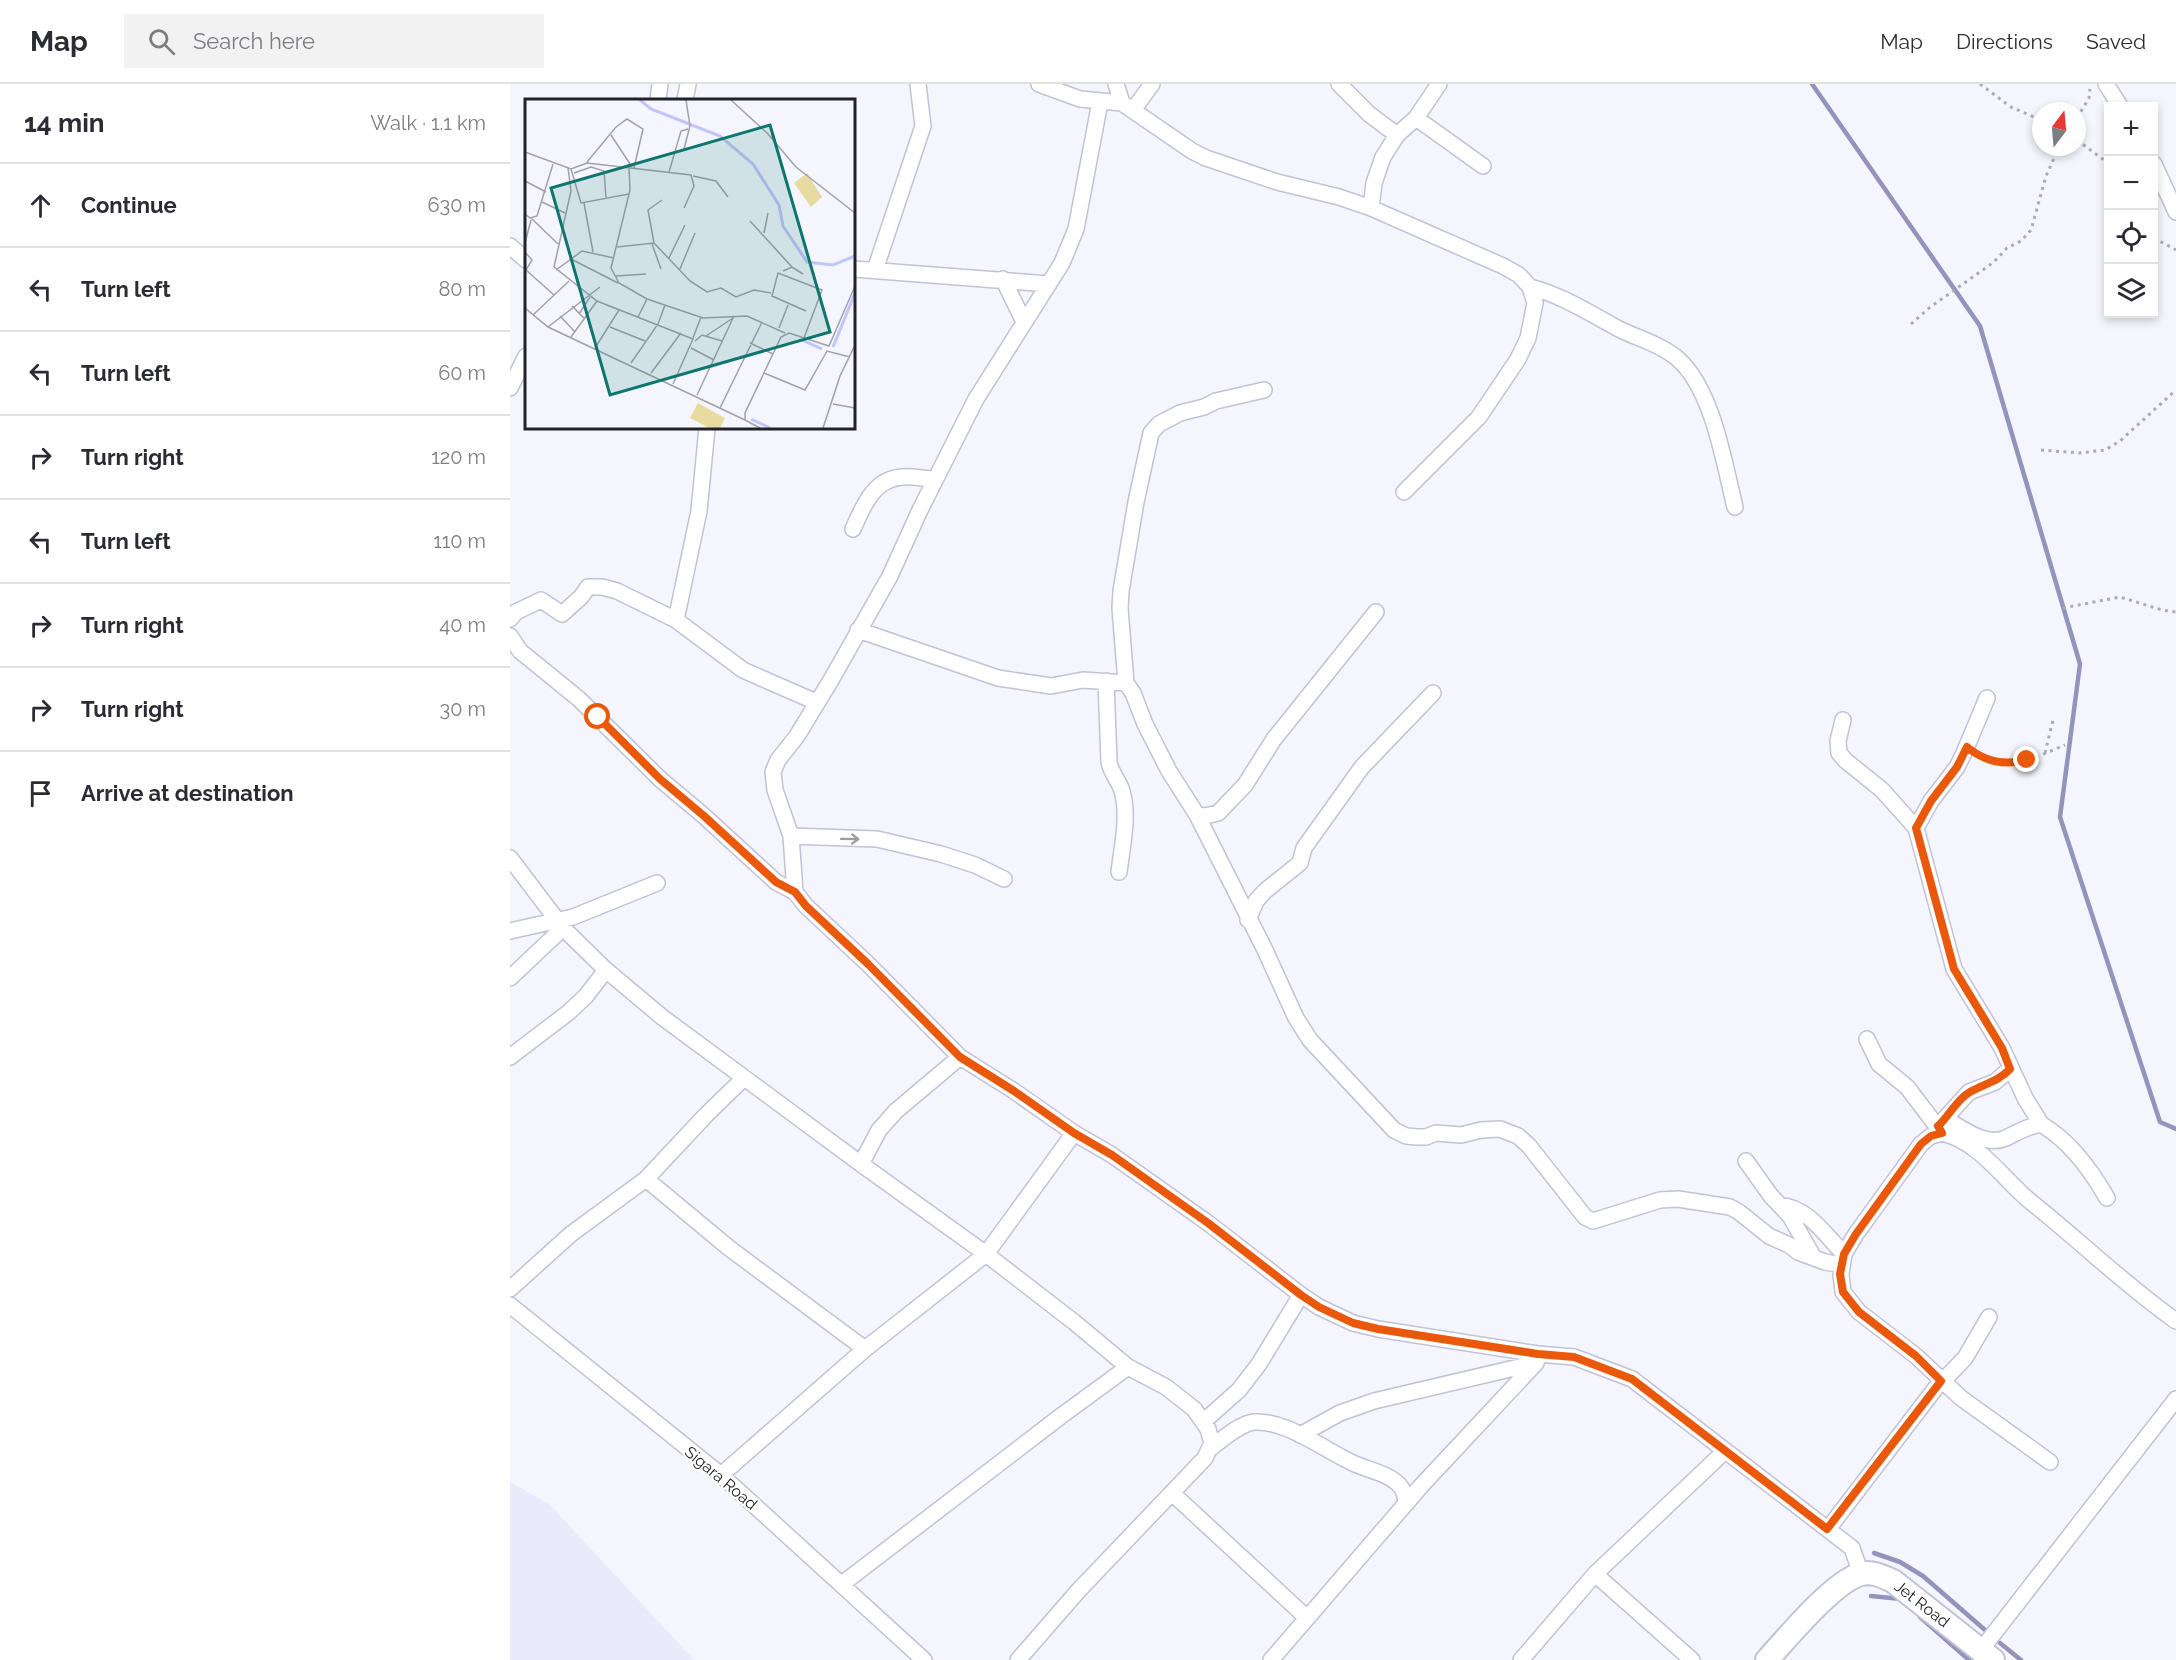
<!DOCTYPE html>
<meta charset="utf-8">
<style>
:root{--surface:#fff;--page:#f2f2f3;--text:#2b2b33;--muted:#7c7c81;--line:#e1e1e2}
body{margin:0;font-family:Raleway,sans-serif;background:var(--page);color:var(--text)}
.controls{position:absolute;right:18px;top:18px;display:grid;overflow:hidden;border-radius:0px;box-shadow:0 3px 9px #0003}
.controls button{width:54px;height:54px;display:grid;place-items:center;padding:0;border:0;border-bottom:2px solid var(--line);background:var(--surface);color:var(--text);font:30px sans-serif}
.compass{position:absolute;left:1522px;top:18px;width:54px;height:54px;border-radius:50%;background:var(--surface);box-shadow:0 3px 9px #0003;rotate:16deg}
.stop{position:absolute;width:18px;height:18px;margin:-14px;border:4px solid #ea580c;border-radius:50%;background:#fff}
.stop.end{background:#ea580c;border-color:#fff;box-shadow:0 2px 6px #0008}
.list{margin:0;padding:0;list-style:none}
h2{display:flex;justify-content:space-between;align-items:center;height:78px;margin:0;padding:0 24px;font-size:26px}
h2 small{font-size:20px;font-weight:400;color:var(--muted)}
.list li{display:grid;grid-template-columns:39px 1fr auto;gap:18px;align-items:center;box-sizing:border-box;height:84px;padding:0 24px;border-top:2px solid var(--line)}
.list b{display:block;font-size:22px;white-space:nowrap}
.list em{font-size:20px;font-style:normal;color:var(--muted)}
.icon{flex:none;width:33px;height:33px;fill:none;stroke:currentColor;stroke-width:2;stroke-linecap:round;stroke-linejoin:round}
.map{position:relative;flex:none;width:1666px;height:1576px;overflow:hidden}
header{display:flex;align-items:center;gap:36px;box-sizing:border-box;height:84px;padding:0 30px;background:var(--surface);border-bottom:2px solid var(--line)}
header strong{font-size:28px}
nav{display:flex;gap:33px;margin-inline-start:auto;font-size:21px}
.search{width:420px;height:54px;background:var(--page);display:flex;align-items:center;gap:15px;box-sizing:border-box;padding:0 21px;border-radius:0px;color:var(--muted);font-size:22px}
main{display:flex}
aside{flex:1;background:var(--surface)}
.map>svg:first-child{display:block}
.built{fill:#e9eafa}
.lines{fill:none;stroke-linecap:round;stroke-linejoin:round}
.stream{stroke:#9393bc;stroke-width:4.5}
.street-casing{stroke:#c1c2d6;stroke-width:18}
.secondary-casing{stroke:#c1c2d6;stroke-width:26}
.path{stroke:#abacb4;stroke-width:3;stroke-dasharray:3 4.5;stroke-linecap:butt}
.street{stroke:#fff;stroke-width:15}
.secondary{stroke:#fff;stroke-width:22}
.oneway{stroke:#9c9c9f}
.route{stroke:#ea580c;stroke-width:8}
.labels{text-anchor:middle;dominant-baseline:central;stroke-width:4.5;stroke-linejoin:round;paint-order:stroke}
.street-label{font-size:16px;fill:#22222a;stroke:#fff}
.inset-river{fill:none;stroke:#c3c4fa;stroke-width:3}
.inset-road{fill:none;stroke:#a0a1a9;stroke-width:1.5}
.view{fill:#0f766e;fill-opacity:0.15;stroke:#0f766e;stroke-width:3}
.inset-edge{fill:none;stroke:#22222a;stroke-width:3}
</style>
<header>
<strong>Map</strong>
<div class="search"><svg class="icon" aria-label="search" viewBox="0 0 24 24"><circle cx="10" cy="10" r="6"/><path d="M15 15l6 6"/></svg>Search here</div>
<nav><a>Map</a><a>Directions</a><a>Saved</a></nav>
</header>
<main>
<aside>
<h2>14 min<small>Walk · 1.1 km</small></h2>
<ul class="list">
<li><svg class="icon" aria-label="ahead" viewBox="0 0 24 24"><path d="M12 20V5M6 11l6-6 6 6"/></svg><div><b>Continue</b></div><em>630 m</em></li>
<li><svg class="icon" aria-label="left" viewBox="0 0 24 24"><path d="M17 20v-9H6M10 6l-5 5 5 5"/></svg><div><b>Turn left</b></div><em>80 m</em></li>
<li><svg class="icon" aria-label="left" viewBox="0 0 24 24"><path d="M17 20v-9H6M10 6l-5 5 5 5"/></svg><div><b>Turn left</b></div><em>60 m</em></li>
<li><svg class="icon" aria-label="right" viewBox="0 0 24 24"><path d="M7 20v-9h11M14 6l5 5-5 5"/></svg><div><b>Turn right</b></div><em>120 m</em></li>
<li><svg class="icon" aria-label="left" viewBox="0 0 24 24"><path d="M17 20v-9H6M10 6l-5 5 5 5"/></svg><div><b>Turn left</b></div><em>110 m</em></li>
<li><svg class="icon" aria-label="right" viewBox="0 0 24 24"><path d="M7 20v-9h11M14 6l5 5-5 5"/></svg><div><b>Turn right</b></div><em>40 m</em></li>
<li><svg class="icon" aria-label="right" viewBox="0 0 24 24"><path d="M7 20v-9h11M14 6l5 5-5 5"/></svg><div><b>Turn right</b></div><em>30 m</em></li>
<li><svg class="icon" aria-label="arrive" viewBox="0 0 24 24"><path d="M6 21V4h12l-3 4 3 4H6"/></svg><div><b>Arrive at destination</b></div></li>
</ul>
</aside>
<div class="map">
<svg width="1666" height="1576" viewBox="0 0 1666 1576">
<rect width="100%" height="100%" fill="#f4f5fd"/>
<!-- built -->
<path class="built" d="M0 1398 39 1420 184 1576H0Z"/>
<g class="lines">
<!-- stream -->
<path class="stream" d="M1302 0 1470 242 1570 580 1550 733 1650 1038 1666 1045
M1364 1469 1390 1478 1413 1492 1475 1546
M1361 1512 1391 1515
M1410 1533 1459 1576
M1490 1559 1511 1576"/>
<!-- street casing -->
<g class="street-casing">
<path id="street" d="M529 0 570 15 612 19 682 67 696 74 767 98 829 113 861 124 993 182 1009 191 1020 203 1025 219 1018 254 1008 275 969 333 894 408
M606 0 612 19
M829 0 859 30 887 51
M1596 0 1610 22
M148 16 150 0
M175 16 178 0
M590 18 566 145 552 179 466 315 410 426 380 492 321 596 287 652 268 676 263 688 265 706 281 752 285 808 296 822 358 880 450 973 504 1007 564 1049 602 1071 698 1139 791 1211 809 1223 843 1239 868 1245 1028 1270 1064 1273 1122 1295 1342 1464 1351 1490
M623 26 642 0
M906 34 973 82
M1644 80 1666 128
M861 124 864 99 873 73 887 51 906 34 929 0
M0 162 16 176
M344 185 539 200
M365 186 413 42 408 0
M493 195 514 238
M1020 203C1051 211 1078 228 1107 244 1126 254 1151 260 1168 275 1203 306 1214 379 1225 423
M0 304 16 272
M343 445C353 423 363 395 392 393 403 392 415 395 425 395
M0 535 6 528 31 516 52 530 71 513 78 503H92L107 507 166 536 233 586 306 618
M166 536 189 427 197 344
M348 546 488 594 541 602 573 596 616 599 623 609 635 640 659 687 687 731 755 866 786 934 800 956 884 1046 896 1052 907 1053H916L926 1049 951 1051 971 1046 990 1045 1008 1052 1019 1062 1075 1133 1083 1137 1150 1116 1168 1115 1220 1123 1229 1128 1259 1152 1279 1161 1288 1168 1315 1178 1332 1181
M0 552 10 567 69 615 150 695 194 732 266 798 285 808
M596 597 599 678C601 689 607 694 611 704 620 728 612 763 609 788
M616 599 610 524 611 507 626 418 641 349 649 340 670 329 694 323 706 317 754 306
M1333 636 1328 657 1329 669 1336 677 1372 706 1406 744 1444 885 1492 964 1515 1014 1531 1040
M687 731 695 732 708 729 735 701 764 655 866 528
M1406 744 1421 717 1447 683 1454 669 1477 614
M281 752 367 755 431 770 465 781 494 795
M0 774 53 844 96 886 152 933 351 1080 476 1170 564 1238 618 1283 656 1303 684 1325 698 1345 702 1359 695 1374 569 1506 508 1576
M738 836 746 817 755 807 790 779 794 764 852 683 923 609
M0 847 63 833 147 799
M0 894 53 844
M1357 955 1369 980 1397 1003 1432 1049
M0 973 59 928 76 912 96 886
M1436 1035C1453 1045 1476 1063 1496 1054 1508 1048 1518 1042 1531 1040 1560 1057 1581 1086 1597 1114
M1430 1040 1459 1008 1485 998 1500 985
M1236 1077 1261 1112 1280 1132 1304 1174
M351 1080 369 1046 386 1027 450 973
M136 1095 219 1164 355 1265
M1271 1122C1297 1122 1318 1154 1334 1170
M0 1205 61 1150 136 1095 196 1031 234 994
M0 1221 211 1391 414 1576
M1432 1298 1455 1274 1479 1233
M693 1338 729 1306 749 1280 791 1211
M790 1351 830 1329 864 1317 1026 1279
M701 1364C711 1356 731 1339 744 1338 777 1336 816 1367 845 1380 859 1386 880 1390 890 1402 894 1406 895 1413 897 1419
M1540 1378 1451 1314 1406 1272 1349 1228 1333 1208 1331 1190 1334 1170 1346 1150 1411 1060 1421 1052 1432 1049C1470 1058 1493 1095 1521 1118 1570 1157 1615 1201 1666 1237
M211 1391 355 1265 476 1170 564 1049
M662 1409 797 1534
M1318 1445 1431 1297
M1085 1490 1182 1576
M332 1500 551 1332 618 1283
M1471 1566 1666 1315
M761 1576 911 1402 1026 1279 1028 1270
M1011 1576 1085 1490 1215 1367"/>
</g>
<!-- secondary casing -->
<g class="secondary-casing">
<path id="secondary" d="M1257 1576C1277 1554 1324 1497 1351 1490 1362 1487 1372 1492 1383 1497L1483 1576"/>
</g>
<!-- path -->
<path class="path" d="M1470 0 1501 23 1531 36
M1567 34 1579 14 1580 5
M1567 56 1598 79
M1644 154 1666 166
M1401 240 1419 224 1484 178 1497 164 1511 157 1521 146 1536 92 1549 63
M1531 366 1569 369 1595 366 1610 357 1666 306
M1553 524 1610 513 1652 526 1666 528
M1535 669 1543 636
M1468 672C1497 689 1528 672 1555 661"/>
<!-- street -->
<use href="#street" class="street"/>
<!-- secondary -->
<use href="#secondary" class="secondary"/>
</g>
<!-- one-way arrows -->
<defs><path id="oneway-shaft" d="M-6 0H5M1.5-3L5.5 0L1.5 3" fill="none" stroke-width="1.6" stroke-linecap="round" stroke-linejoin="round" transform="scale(1.5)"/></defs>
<use class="oneway" href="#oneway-shaft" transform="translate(340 755) rotate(1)"/>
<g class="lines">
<!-- route -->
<path class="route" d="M88 633 150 695 194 732 266 798 285 808 296 822 358 880 450 973 504 1007 564 1049 602 1071 698 1139 791 1211 809 1223 843 1239 868 1245 1028 1270 1064 1273 1122 1295 1317 1445 1431 1297 1406 1272 1349 1228 1333 1208 1330 1190 1334 1170 1346 1150 1411 1060 1421 1052 1432 1049 1428 1042C1439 1032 1447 1015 1460 1008 1474 1000 1489 997 1500 985L1492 964 1444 885 1406 744 1421 717 1447 683 1457 663C1475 678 1494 682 1517 676"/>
</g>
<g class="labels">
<!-- street labels -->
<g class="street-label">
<text transform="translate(211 1394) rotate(40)">Sigara Road</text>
<text transform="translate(1412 1520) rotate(38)">Jet Road</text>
</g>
</g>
<!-- overview -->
<g transform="translate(15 15)">
<rect width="330" height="330" fill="#f4f5fd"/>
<path d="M282 74 297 98 286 108 269 84ZM173 304 200 319 195 329H184L165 319Z" fill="#e8dba1"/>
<path class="inset-river" d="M115 1 126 10 195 37 228 65 254 106 258 127 282 163 308 166 330 157M277 241 297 250M308 248 330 194M226 320 245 329"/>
<path class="inset-road" d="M206 1 243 35 271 68 330 114M86 36 107 68M159 50 165 27 161 1M0 53 46 70 62 64 166 76 169 87 159 109M62 63 91 28 102 20 118 30 109 69M43 69 46 92 29 168 72 202 168 240 148 285M104 69 105 91 86 169 94 184 122 200 178 219 222 217 260 234M46 70 56 104 104 95M144 73 156 32 163 30M49 74 66 68 79 72 81 99M168 77 191 82 203 98M0 82 21 93M17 103 40 114M59 104 68 153M0 115 5 119 12 117 28 65M6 119 33 145M225 122 267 168M239 134 243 114M0 144 6 121M129 144 123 111 137 101M127 145 136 170M92 148 129 144 165 182 182 193 196 189 211 198 229 191 246 194M0 153 7 161 1 171M144 159 160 126M46 160 93 184M155 170 170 134M1 171 29 196M31 171 57 152 89 159M258 172 267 168 278 175M91 177 121 175M47 207 60 220M0 209 23 228 220 321M54 215 65 198M8 216 44 182M35 217 50 233M113 218 122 200M23 228 75 188M85 228 120 242M254 229 263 206M181 237 208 219M46 238 72 202M168 239 176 218M279 239 297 191 253 174 247 197 281 212M170 242 177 236 197 242M225 244 248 255M70 249 94 211M166 249 189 261M106 264 133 225 140 206M126 274 156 234M239 274 280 291 302 252 325 258M172 296 209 217M308 305 330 309M195 309 237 223M235 329 220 321V314L256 238 264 234 304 247 330 187M298 329 315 277 330 246"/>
<path class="view" d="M245 26 305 233 85 296 26 89Z"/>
<rect width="330" height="330" class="inset-edge"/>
</g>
</svg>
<div class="controls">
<button>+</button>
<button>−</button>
<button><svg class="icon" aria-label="locate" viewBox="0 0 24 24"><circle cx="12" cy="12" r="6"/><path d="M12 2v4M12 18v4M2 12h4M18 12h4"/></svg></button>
<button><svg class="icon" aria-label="layers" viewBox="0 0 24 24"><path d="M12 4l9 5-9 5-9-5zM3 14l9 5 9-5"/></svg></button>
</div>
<svg class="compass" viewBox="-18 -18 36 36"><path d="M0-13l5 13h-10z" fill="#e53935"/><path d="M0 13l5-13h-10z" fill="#7c7c81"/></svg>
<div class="stop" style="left:88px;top:633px"></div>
<div class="stop end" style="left:1517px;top:676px"></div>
</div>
</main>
